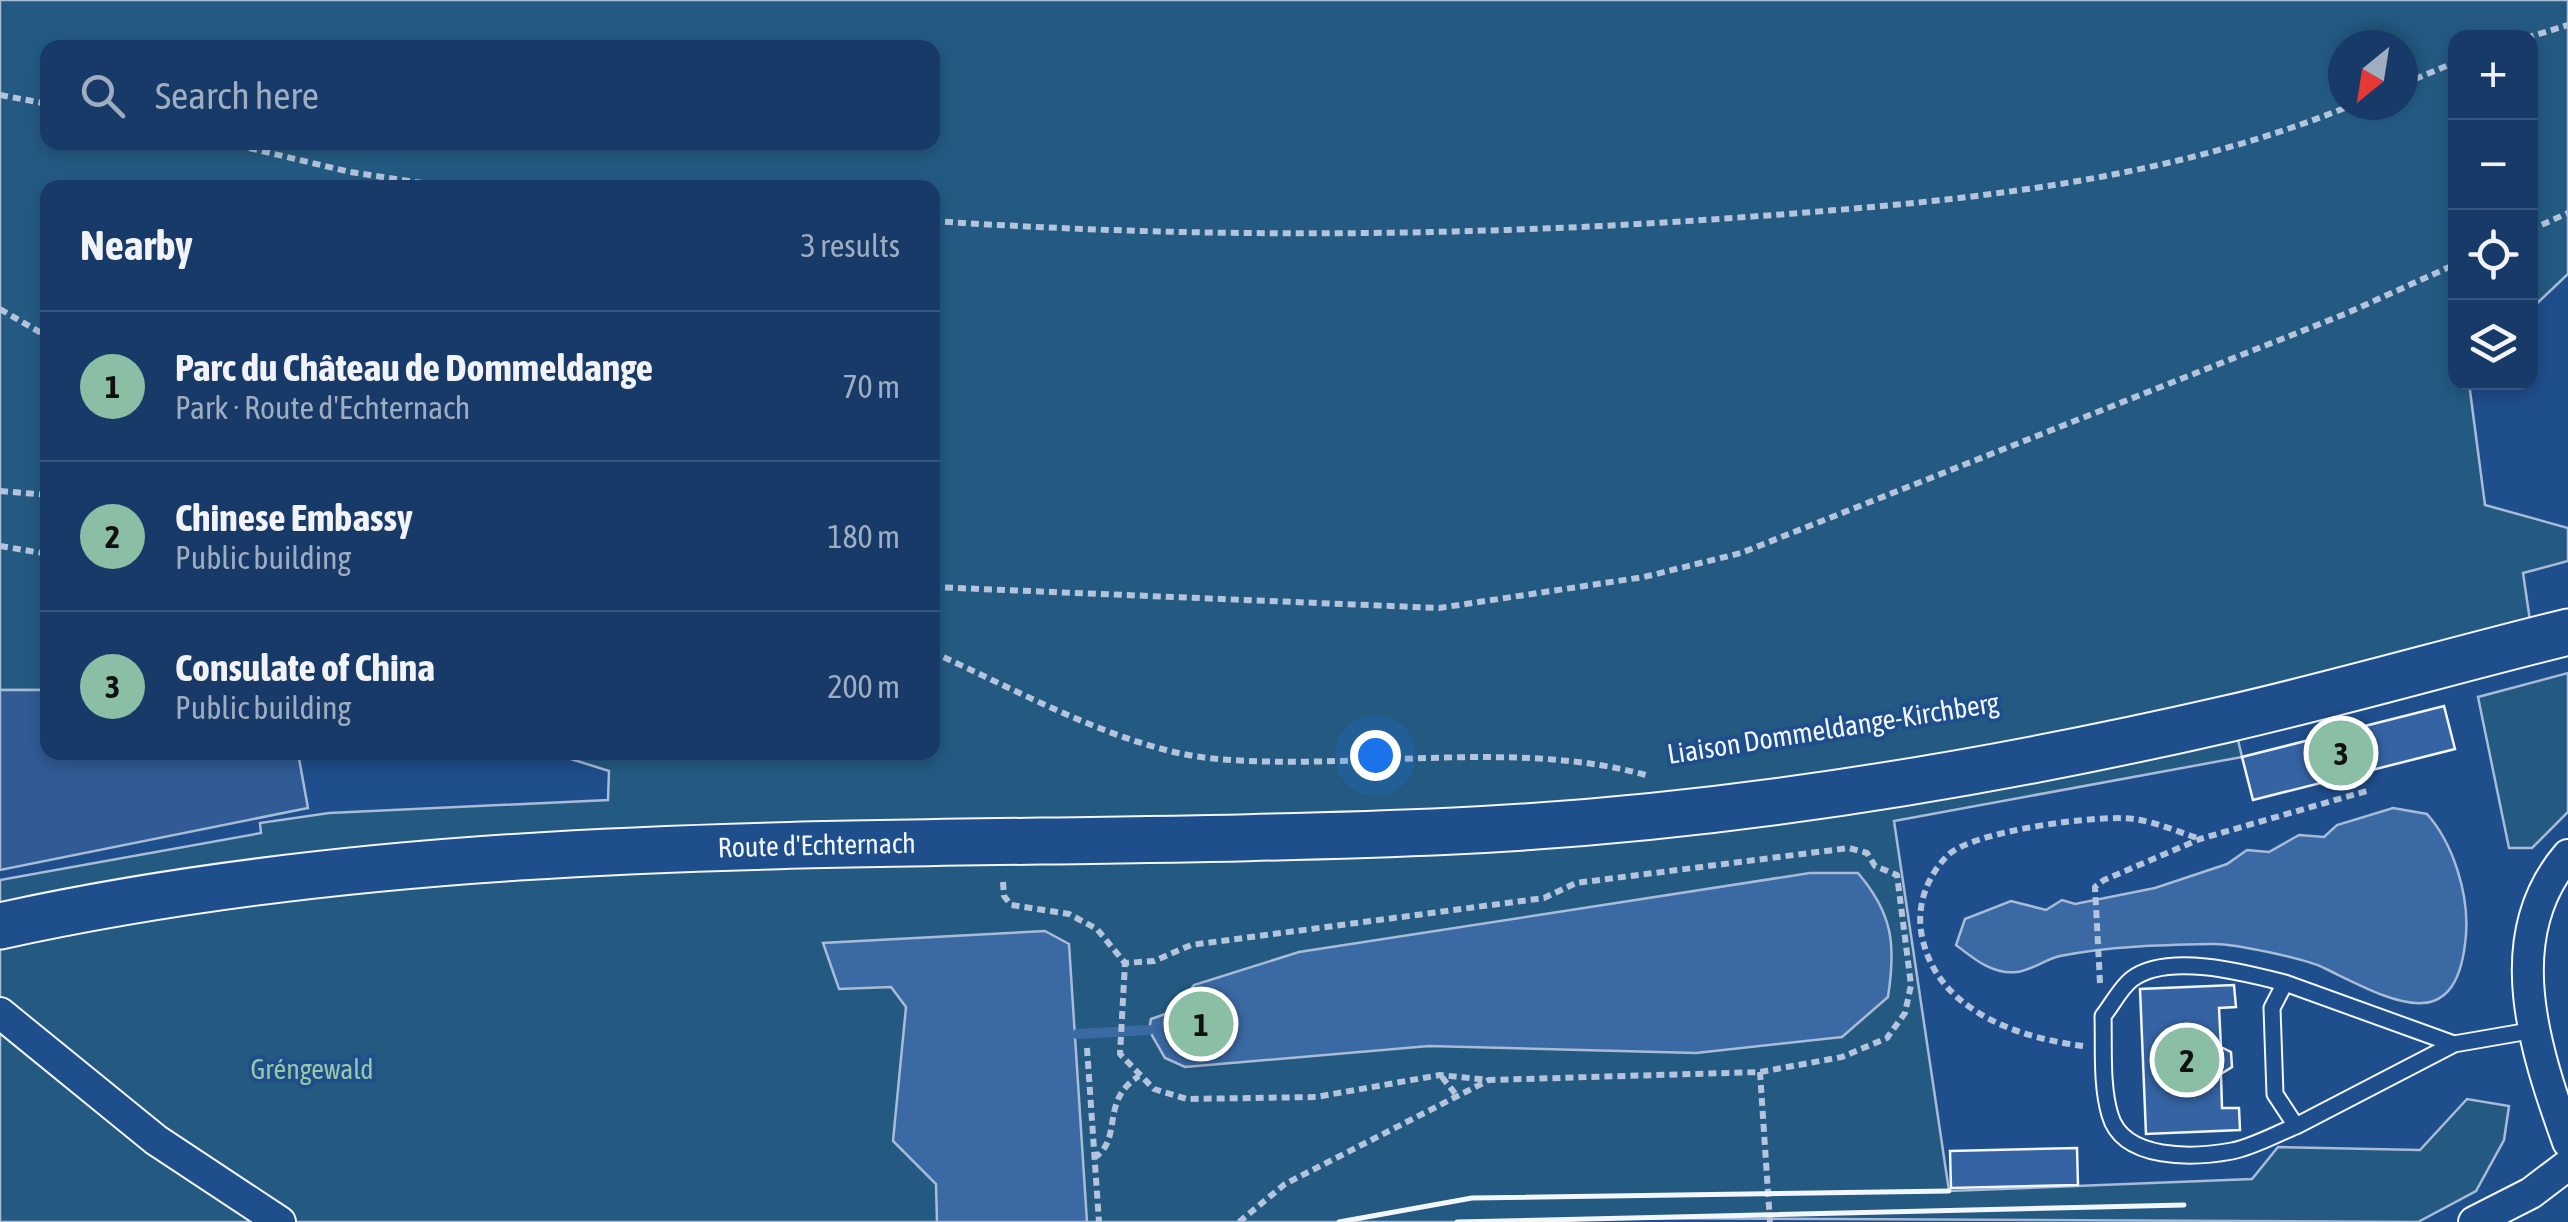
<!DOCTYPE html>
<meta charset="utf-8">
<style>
:root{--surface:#173a69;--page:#20416f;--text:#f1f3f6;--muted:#9eadc0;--line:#36547d;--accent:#8abfa5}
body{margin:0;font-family:"Asap Condensed",sans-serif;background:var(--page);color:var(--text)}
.controls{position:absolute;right:30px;top:30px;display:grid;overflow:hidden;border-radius:20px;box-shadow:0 5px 15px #0003}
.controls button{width:90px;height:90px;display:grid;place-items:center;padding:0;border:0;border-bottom:2px solid var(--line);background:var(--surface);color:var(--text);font:50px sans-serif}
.compass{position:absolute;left:2328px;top:30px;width:90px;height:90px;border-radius:50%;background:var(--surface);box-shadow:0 5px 15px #0003;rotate:210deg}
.you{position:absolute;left:1375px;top:755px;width:35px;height:35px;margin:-25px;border:8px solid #fff;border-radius:50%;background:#1a73e8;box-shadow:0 0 0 15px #1a73e833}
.badge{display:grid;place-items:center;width:65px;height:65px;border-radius:50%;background:var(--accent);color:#111;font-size:32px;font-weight:700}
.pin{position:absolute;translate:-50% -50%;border:5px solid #fff;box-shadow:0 2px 10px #0006}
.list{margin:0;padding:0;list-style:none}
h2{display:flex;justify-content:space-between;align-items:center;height:130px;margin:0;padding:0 40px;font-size:42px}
h2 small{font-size:32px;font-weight:400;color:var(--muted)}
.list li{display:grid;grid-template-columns:65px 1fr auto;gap:30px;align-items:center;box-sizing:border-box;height:150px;padding:0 40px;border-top:2px solid var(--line)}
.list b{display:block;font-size:38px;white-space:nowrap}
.list p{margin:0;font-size:32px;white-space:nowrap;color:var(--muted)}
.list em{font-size:32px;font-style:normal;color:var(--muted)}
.icon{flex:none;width:55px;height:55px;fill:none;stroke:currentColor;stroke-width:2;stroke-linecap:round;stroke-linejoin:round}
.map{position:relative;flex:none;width:2568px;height:1222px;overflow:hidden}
.search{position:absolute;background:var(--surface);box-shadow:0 5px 15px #0003;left:40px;top:40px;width:900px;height:110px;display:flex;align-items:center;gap:25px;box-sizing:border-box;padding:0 35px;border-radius:20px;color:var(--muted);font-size:38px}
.panel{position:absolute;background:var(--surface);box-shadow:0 5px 15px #0003;left:40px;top:180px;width:900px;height:580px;border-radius:20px}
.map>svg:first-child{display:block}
.green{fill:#245a82;stroke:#a8bbd7;stroke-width:2.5;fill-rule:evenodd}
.parking{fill:#305b95;stroke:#a8bbd7;stroke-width:2.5}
.water{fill:#3b69a3;stroke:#a8bbd7;stroke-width:2.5}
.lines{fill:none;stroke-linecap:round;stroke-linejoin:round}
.stream{stroke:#3b69a3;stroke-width:10}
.building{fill:#3563a3;stroke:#f2f6ff;stroke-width:2.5}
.service-casing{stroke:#f2f6ff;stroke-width:19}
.minor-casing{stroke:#f2f6ff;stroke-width:34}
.primary-casing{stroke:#f2f6ff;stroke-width:49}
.path{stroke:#b3c4dc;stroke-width:6;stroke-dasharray:8 5;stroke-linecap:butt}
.service{stroke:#1f4e8c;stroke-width:15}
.minor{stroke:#1f4e8c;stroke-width:30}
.primary{stroke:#1f4e8c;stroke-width:45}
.wall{stroke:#f2f6ff;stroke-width:5}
.labels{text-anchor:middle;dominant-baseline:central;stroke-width:8;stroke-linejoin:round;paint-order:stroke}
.street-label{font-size:28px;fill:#f2f6ff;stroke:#1f4e8c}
.park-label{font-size:28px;fill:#97c8a6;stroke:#1f4e8c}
</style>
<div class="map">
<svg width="2568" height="1222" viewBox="0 0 2568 1222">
<rect width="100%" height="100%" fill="#1f4e8c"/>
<!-- green -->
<path class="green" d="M0 0H2568V274L2531 309 2530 38H2456V382L2469 383 2485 505 2568 528V561L2523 573 2533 641 2233 719 2242 757 1894 821 1949 1191 2252 1179 2278 1147 2420 1150 2467 1099 2509 1106 2504 1140 2476 1191 2418 1222 1609 1218 1548 1222H0V880L261 833 260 823 329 813 608 800 609 771 552 753 932 752V188H48L47 690H0ZM2343 45H2403V105H2343ZM48 48H932V142H48Z
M2568 673V812L2532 848H2509L2478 697Z"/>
<!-- parking -->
<path class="parking" d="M0 690H47L48 752 298 753 308 808 0 870Z"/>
<!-- water -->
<path class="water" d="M2393 808 2427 814C2453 843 2469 894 2466 934 2458 1042 2389 999 2324 968 2307 959 2232 943 2212 944 2162 945 2109 946 2060 956 2046 959 2032 970 2017 972 1993 975 1974 959 1956 945L1965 919 2011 901 2046 910 2062 900 2075 904 2155 888 2227 864 2247 850 2269 852 2299 835 2324 837 2337 825Z
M1810 873H1858C1893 914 1896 945 1888 997L1842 1037 1696 1053 1429 1046 1185 1067 1165 1058 1149 1030 1151 1019 1174 1011 1194 985 1299 952Z
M1045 931 1069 944 1087 1222H937L936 1184 893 1141 906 1007 891 987 839 989 823 943Z"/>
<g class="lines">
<!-- stream -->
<path class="stream" d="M1077 1034 1149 1030"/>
</g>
<!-- building -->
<path class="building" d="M2444 706 2455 749 2253 800 2242 757Z
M2234 985 2236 1007 2219 1008 2221 1047 2231 1052 2232 1067 2221 1074 2222 1108H2239L2240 1130 2146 1134 2140 989Z
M2077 1148 2078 1185 1951 1188 1950 1151Z"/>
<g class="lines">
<!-- service casing -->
<g class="service-casing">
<path id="service" d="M2285 983C2246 973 2168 952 2132 979 2121 987 2112 1005 2103 1016 2104 1047 2101 1085 2110 1115 2123 1161 2194 1158 2232 1151 2253 1147 2276 1134 2296 1126
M2454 1044 2296 1126 2275 1094 2272 1008 2285 983 2454 1044 2535 1030"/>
</g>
<!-- minor casing -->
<g class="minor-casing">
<path id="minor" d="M2568 855C2497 937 2535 1050 2568 1142
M0 1013 156 1140 280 1222
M2474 1222 2531 1193 2568 1165"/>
</g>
<!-- primary casing -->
<g class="primary-casing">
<g id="primary">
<path id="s1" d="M0 926C478 821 968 853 1454 831 1714 819 1974 777 2227 719 2341 693 2454 660 2568 632"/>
</g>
</g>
<!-- path -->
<path class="path" d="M2526 38 2568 25
M2403 84 2456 62
M0 95 48 104
M224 142 350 172 455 188
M932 221C1204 239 1475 237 1746 217 1952 202 2159 184 2352 105
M2530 230 2568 213
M0 309 48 337
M0 491 48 495
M0 546 48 554
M932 587 1439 608 1644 577 1741 553 2345 314 2456 264
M932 652C1018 690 1124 751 1217 759 1355 771 1519 738 1649 776
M1003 882 1004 896 1011 905 1069 914 1097 929 1125 963 1120 1054 1154 1089 1187 1099 1316 1097 1440 1075 1489 1080 1760 1072 1842 1057 1887 1038 1905 1013 1911 985 1897 875 1875 866 1867 853 1849 848 1576 883 1544 898 1191 945 1154 961 1125 963
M2100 983 2095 887 2104 880 2200 839 2370 790
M2083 1046C2013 1037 1933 1008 1921 931 1917 903 1928 875 1948 855 1973 831 2099 814 2134 819 2156 822 2179 832 2200 839
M1087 1048 1099 1222
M1760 1072 1770 1222
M1442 1077 1457 1096
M1094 1158C1124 1139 1099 1101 1139 1076
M1239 1222 1285 1184 1489 1080"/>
<!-- service -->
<use href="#service" class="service"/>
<!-- minor -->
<use href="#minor" class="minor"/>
<!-- primary -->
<use href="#primary" class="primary"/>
<!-- wall -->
<path class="wall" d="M1339 1222 1472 1198 1949 1191
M1457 1222 2184 1205"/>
</g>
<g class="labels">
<!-- street labels -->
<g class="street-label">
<text transform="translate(1833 728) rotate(-9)">Liaison Dommeldange-Kirchberg</text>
<text stroke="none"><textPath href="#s1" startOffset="822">Route d'Echternach</textPath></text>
</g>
<!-- park labels -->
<g class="park-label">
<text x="312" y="1069">Gréngewald</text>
</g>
</g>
</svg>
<div class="controls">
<button>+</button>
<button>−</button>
<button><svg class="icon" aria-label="locate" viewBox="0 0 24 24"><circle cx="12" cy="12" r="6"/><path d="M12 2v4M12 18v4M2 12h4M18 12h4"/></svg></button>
<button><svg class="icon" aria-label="layers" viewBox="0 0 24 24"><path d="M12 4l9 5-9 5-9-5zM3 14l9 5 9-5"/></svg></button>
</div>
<svg class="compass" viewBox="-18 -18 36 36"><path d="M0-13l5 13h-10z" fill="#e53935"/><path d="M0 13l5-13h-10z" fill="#9eadc0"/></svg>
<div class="you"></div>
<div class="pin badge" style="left:1201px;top:1024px">1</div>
<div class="pin badge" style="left:2187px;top:1060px">2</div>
<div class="pin badge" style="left:2341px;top:753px">3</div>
<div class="search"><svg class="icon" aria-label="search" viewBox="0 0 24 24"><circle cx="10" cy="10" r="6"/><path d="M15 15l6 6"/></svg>Search here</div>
<section class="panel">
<h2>Nearby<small>3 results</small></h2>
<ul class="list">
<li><span class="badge">1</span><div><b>Parc du Château de Dommeldange</b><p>Park · Route d'Echternach</p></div><em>70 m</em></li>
<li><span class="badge">2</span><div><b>Chinese Embassy</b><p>Public building</p></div><em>180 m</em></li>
<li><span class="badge">3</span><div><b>Consulate of China</b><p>Public building</p></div><em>200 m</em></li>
</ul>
</section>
</div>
